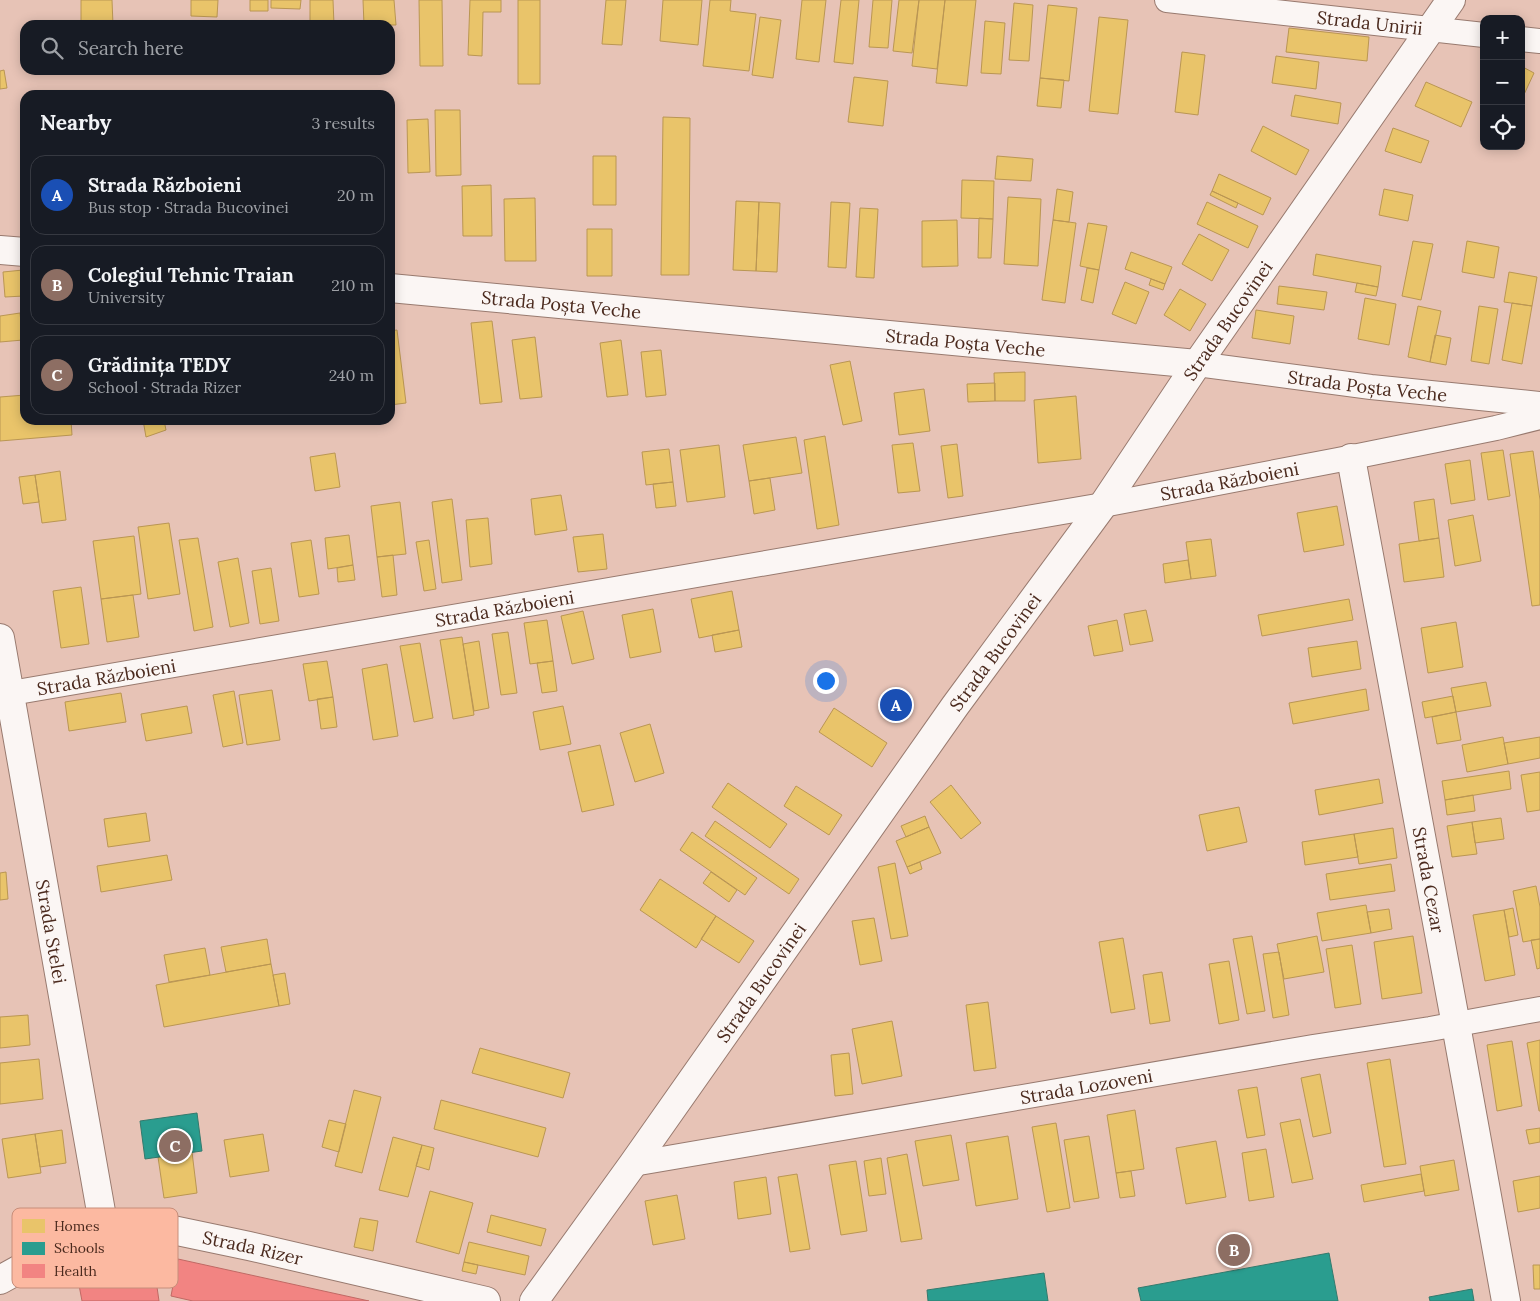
<!DOCTYPE html>
<meta charset="utf-8">
<style>
:root{--surface:#171b24;--page:#242831;--text:#f1f3f6;--muted:#9ea1a6;--line:#363941;--accent:#826053}
body{margin:0;font-family:Lora,serif;background:var(--page);color:var(--text)}
.controls{position:absolute;right:15px;top:15px;display:grid;overflow:hidden;border-radius:10px;box-shadow:0 2px 12px #0003}
.controls button{width:45px;height:45px;display:grid;place-items:center;padding:0;border:0;border-bottom:1px solid var(--line);background:var(--surface);color:var(--text);font:25px sans-serif}
.you{position:absolute;left:825px;top:680px;width:18px;height:18px;margin:-12px;border:4px solid #fff;border-radius:50%;background:#1a73e8;box-shadow:0 0 0 8px #1a73e833}
.badge{display:grid;place-items:center;width:32px;height:32px;border-radius:50%;background:var(--accent);color:#fff;font-size:16px;font-weight:700}
.pin{position:absolute;translate:-50% -50%;border:2px solid #fff;box-shadow:0 1px 5px #0006}
.list{margin:0;padding:0;list-style:none}
h2{display:flex;justify-content:space-between;align-items:center;height:65px;margin:0;padding:0 20px;font-size:21px}
h2 small{font-size:16px;font-weight:400;color:var(--muted)}
.list li{display:grid;grid-template-columns:32px 1fr auto;gap:15px;align-items:center;box-sizing:border-box;height:80px;margin:0 10px 10px;padding:0 10px;border:1px solid var(--line);border-radius:15px}
.list b{display:block;font-size:19px;white-space:nowrap}
.list p{margin:0;font-size:16px;white-space:nowrap;color:var(--muted)}
.list em{font-size:16px;font-style:normal;color:var(--muted)}
.icon{flex:none;width:28px;height:28px;fill:none;stroke:currentColor;stroke-width:2;stroke-linecap:round;stroke-linejoin:round}
.map{position:relative;flex:none;width:1540px;height:1301px;overflow:hidden}
.search{position:absolute;background:var(--surface);box-shadow:0 2px 12px #0003;left:20px;top:20px;width:375px;height:55px;display:flex;align-items:center;gap:12px;box-sizing:border-box;padding:0 18px;border-radius:15px;color:var(--muted);font-size:19px}
.panel{position:absolute;background:var(--surface);box-shadow:0 2px 12px #0003;left:20px;top:90px;width:375px;height:335px;border-radius:15px}
.map>svg:first-child{display:block}
.homes{fill:#e9c46a;stroke:#ba9653}
.schools{fill:#2a9d8f;stroke:#347a6d}
.health{fill:#f28482;stroke:#c06964}
.lines{fill:none;stroke-linecap:round;stroke-linejoin:round}
.minor-casing{stroke:#987a6f;stroke-width:26}
.tertiary-casing{stroke:#987a6f;stroke-width:30}
.minor{stroke:#fbf6f4;stroke-width:24}
.tertiary{stroke:#fbf6f4;stroke-width:28}
.labels{text-anchor:middle;dominant-baseline:central;stroke-width:5;stroke-linejoin:round;paint-order:stroke}
.street-label{font-size:18px;fill:#4b2a1e;stroke:#fcb9a1}
.key{fill:#fcb9a1;stroke:#c78e7a;stroke-width:1}
.key-label{font-size:14px;fill:#4b2a1e}
</style>
<div class="map">
<svg width="1540" height="1301" viewBox="0 0 1540 1301">
<rect width="100%" height="100%" fill="#e7c3b6"/>
<!-- homes -->
<path class="homes" d="M81 0H112L113 25H81Z
M191 0H218L217 17 191 16Z
M250 0H268V11H250Z
M271 0H301L300 9 271 8Z
M310 0H333L334 25H310Z
M363 0H394L396 25H364Z
M419 0H442L443 66H420Z
M470 0H501V12H483L482 56 468 55Z
M518 0H540V84H518Z
M606 0H626L622 45 602 44Z
M663 0H702L698 45 660 41Z
M710 0H731L730 11 756 14 749 71 703 66Z
M802 0H826L819 62 796 59Z
M841 0H859L853 64 834 62Z
M873 0H892L888 48 869 47Z
M899 0H919L912 53 893 51Z
M919 0H945L937 69 912 66Z
M945 0H976L967 86 936 83Z
M1014 3 1033 5 1029 61 1009 60Z
M1048 5 1077 8 1069 81 1040 78Z
M760 17 781 20 773 78 752 75Z
M1099 17 1128 20 1118 114 1089 111Z
M985 21 1005 23 1001 74 981 73Z
M1289 28 1369 37 1367 61 1286 52Z
M1182 52 1205 55 1198 115 1175 112Z
M1276 56 1319 62 1316 89 1272 83Z
M1521 66 1534 73 1521 101Z
M4 70 7 88 0 89V71Z
M854 77 888 81 883 126 848 122Z
M1040 78 1064 80 1061 108 1037 106Z
M1426 82 1472 102 1461 127 1415 106Z
M1295 95 1341 103 1338 124 1291 116Z
M435 110H460L461 175 436 176Z
M663 117 690 118 689 275H661Z
M428 119 430 172 408 173 407 120Z
M1263 126 1309 150 1296 175 1251 151Z
M1393 128 1429 141 1421 163 1385 151Z
M593 156H616V205H593Z
M997 156 1033 159 1031 181 995 179Z
M1219 174 1271 198 1263 215 1212 191Z
M962 180 994 181 993 219 961 218Z
M491 185 492 236H463L462 186Z
M1057 189 1073 192 1069 222 1053 220Z
M1384 189 1413 195 1408 221 1379 215Z
M1212 191 1238 203 1236 208 1210 195Z
M1008 197 1041 199 1038 266 1004 264Z
M535 198 536 261H505L504 199Z
M736 201 759 202 756 271 733 270Z
M759 202 780 203 777 272 756 271Z
M831 202 850 203 846 268 828 267Z
M1207 202 1258 226 1248 248 1197 224Z
M860 208 878 209 874 278 856 277Z
M979 218 993 219 991 258H978Z
M957 220 958 266 922 267V221Z
M1053 220 1076 223 1065 303 1042 300Z
M1088 223 1107 226 1099 270 1080 266Z
M587 229H612V276H587Z
M1199 234 1229 250 1212 281 1182 264Z
M1413 241 1433 244 1421 300 1402 296Z
M1467 241 1499 247 1494 278 1462 272Z
M1131 252 1172 267 1165 284 1125 269Z
M1316 254 1381 266 1378 287 1313 275Z
M1087 268 1099 270 1093 303 1081 300Z
M23 270 24 296 5 297 3 272Z
M23 270H25V302L24 296Z
M1509 272 1537 277 1532 306 1504 302Z
M1151 279 1165 284 1163 290 1149 285Z
M1125 282 1149 292 1136 324 1112 314Z
M1357 283 1378 287 1376 296 1355 292Z
M1279 286 1327 292 1324 310 1277 304Z
M1180 289 1206 304 1190 331 1164 315Z
M1365 298 1396 304 1389 345 1358 339Z
M1512 303 1532 306 1522 364 1502 360Z
M1418 306 1441 311 1430 362 1408 357Z
M1479 306 1498 309 1489 364 1471 361Z
M1256 310 1294 316 1290 344 1252 338Z
M20 313 23 340 0 342V316Z
M492 321 502 402 480 404 471 323Z
M397 330 406 403 390 405V331Z
M1435 335 1451 338 1446 365 1430 362Z
M535 337 542 397 520 399 512 340Z
M621 340 628 395 607 397 600 343Z
M661 350 666 395 646 397 641 352Z
M850 361 862 421 843 425 830 365Z
M1025 372V401H995L994 373Z
M995 383V401L968 402 967 384Z
M924 389 930 431 899 435 894 393Z
M25 395V420H71L72 435 0 441V397Z
M1076 396 1081 459 1038 463 1034 400Z
M143 420H164L166 430 146 437Z
M825 436 839 525 817 529 804 440Z
M796 437 802 473 749 481 743 445Z
M913 443 920 491 898 493 892 445Z
M957 444 963 496 948 498 941 446Z
M719 445 725 497 687 502 680 450Z
M669 449 673 482 646 485 642 452Z
M1503 450 1510 496 1488 500 1481 453Z
M1533 451 1540 500V605L1532 606 1510 454Z
M335 453 340 487 315 491 310 457Z
M1470 460 1475 500 1451 504 1445 464Z
M60 471 66 520 42 523 35 475Z
M35 475 39 502 23 504 19 477Z
M770 478 775 510 754 514 749 481Z
M673 482 676 506 656 508 653 484Z
M561 495 567 530 535 535 531 499Z
M452 499 462 580 442 583 432 502Z
M1434 499 1439 538 1419 541 1414 502Z
M400 502 406 554 377 557 371 506Z
M1337 506 1344 545 1304 552 1297 513Z
M1473 515 1481 561 1455 566 1448 520Z
M488 518 492 564 470 567 466 520Z
M169 523 180 594 148 599 138 527Z
M603 534 607 569 578 572 573 537Z
M349 535 353 565 328 569 325 538Z
M134 536 141 594 101 599 93 541Z
M198 538 213 627 194 631 179 540Z
M1439 538 1444 577 1404 582 1399 544Z
M1211 539 1216 576 1191 579 1186 542Z
M311 540 319 594 299 597 291 543Z
M429 540 436 589 424 591 416 542Z
M393 555 397 595 382 597 377 557Z
M238 558 249 623 230 627 218 562Z
M1188 560 1191 579 1165 583 1163 564Z
M353 565 355 580 338 582 337 568Z
M271 568 279 621 260 624 252 571Z
M81 587 89 644 61 648 53 591Z
M732 591 739 630 699 638 691 599Z
M133 595 139 637 107 642 101 599Z
M1349 599 1353 620 1262 636 1258 615Z
M653 609 661 652 630 658 622 615Z
M1146 610 1153 641 1130 645 1124 614Z
M583 611 594 659 572 664 561 616Z
M547 620 553 661 530 664 524 623Z
M1117 620 1123 651 1094 656 1088 626Z
M1456 622 1463 667 1428 673 1421 628Z
M739 630 742 647 715 652 712 635Z
M508 632 517 693 501 695 492 634Z
M462 637 474 715 453 719 440 640Z
M479 641 489 708 474 711 463 644Z
M1357 641 1361 669 1312 677 1308 648Z
M420 643 433 718 414 722 400 646Z
M327 661 333 697 309 701 303 664Z
M553 661 557 691 542 693 537 663Z
M387 664 398 736 373 740 362 669Z
M1486 682 1491 706 1456 712 1451 688Z
M1366 689 1369 710 1293 724 1289 703Z
M272 690 280 740 247 745 239 695Z
M234 691 243 743 223 747 213 695Z
M121 693 126 722 69 731 65 702Z
M1453 696 1456 712 1425 718 1422 702Z
M333 697 337 727 321 729 317 699Z
M187 706 192 733 146 741 141 714Z
M563 706 571 744 540 750 533 712Z
M834 708 887 743 872 767 819 732Z
M1456 712 1461 740 1437 744 1432 717Z
M650 724 664 773 635 782 620 733Z
M1503 737 1508 764 1467 772 1462 745Z
M1540 737V758L1508 764 1504 743Z
M600 745 614 805 582 812 568 752Z
M1509 771 1511 789 1445 800 1442 781Z
M1540 772V810L1527 812 1521 775Z
M1379 779 1383 803 1319 815 1315 790Z
M728 783 787 824 770 848 712 807Z
M951 785 981 823 961 839 930 802Z
M796 786 842 815 829 835 784 806Z
M1473 795 1475 811 1447 815 1445 800Z
M1239 807 1247 842 1207 851 1199 815Z
M146 813 150 841 108 847 104 819Z
M925 816 929 827 906 837 901 826Z
M1501 818 1504 839 1475 843 1472 822Z
M715 821 799 879 789 894 705 836Z
M1472 822 1477 854 1452 857 1447 826Z
M929 827 941 853 907 867 896 841Z
M1393 828 1397 858 1359 864 1354 834Z
M692 832 757 878 745 895 680 850Z
M1354 834 1358 857 1305 865 1302 842Z
M167 855 172 880 101 892 97 866Z
M920 862 922 869 910 874 907 867Z
M895 863 908 936 891 939 878 867Z
M1391 864 1395 891 1330 900 1326 874Z
M6 872 8 899 0 900V873Z
M711 872 737 890 729 902 703 883Z
M660 879 716 916 696 948 640 910Z
M1536 886 1540 907V939L1523 942 1513 891Z
M1366 905 1371 933 1322 941 1317 913Z
M1513 908 1518 935 1509 937 1504 910Z
M1389 909 1392 929 1371 933 1367 912Z
M1504 910 1515 975 1485 981 1473 915Z
M716 916 754 941 739 963 701 939Z
M874 918 882 961 860 965 852 921Z
M1252 936 1265 1011 1247 1014 1233 939Z
M1317 936 1324 972 1284 979 1277 944Z
M1413 936 1422 993 1382 999 1374 942Z
M1123 938 1135 1009 1111 1013 1099 942Z
M267 939 271 964 226 972 221 947Z
M1540 939V968L1537 969 1531 940Z
M1352 945 1361 1004 1335 1008 1326 949Z
M205 948 210 975 169 982 164 955Z
M1279 952 1289 1015 1273 1018 1263 954Z
M1229 961 1239 1020 1219 1024 1209 964Z
M271 964 279 1006 164 1027 156 985Z
M1162 972 1170 1021 1150 1024 1143 975Z
M285 973 290 1004 279 1006 273 975Z
M988 1002 996 1068 974 1071 966 1005Z
M28 1015 30 1045 0 1048V1017Z
M892 1021 902 1076 862 1084 852 1029Z
M1540 1040V1111H1539L1527 1043Z
M1512 1041 1522 1106 1497 1111 1487 1045Z
M480 1048 570 1073 563 1098 472 1073Z
M849 1053 853 1094 835 1096 831 1055Z
M39 1059 43 1099 0 1104V1063Z
M1390 1059 1406 1164 1384 1167 1367 1063Z
M1320 1074 1331 1133 1313 1137 1301 1078Z
M1257 1087 1265 1135 1247 1138 1238 1090Z
M354 1090 381 1097 362 1173 335 1166Z
M441 1100 546 1128 538 1157 434 1129Z
M1135 1110 1144 1169 1116 1173 1107 1115Z
M1300 1119 1313 1179 1292 1183 1280 1123Z
M329 1120 346 1124 339 1152 322 1147Z
M1056 1123 1070 1208 1047 1212 1032 1127Z
M1540 1128V1142L1529 1144 1526 1130Z
M62 1130 66 1163 40 1167 35 1134Z
M35 1134 41 1173 8 1178 2 1139Z
M263 1134 269 1171 230 1177 224 1140Z
M951 1135 959 1180 923 1186 915 1141Z
M1008 1136 1018 1199 976 1206 966 1143Z
M1089 1136 1099 1198 1074 1202 1064 1140Z
M393 1137 422 1145 408 1197 379 1190Z
M1216 1141 1226 1197 1186 1204 1176 1148Z
M422 1145 434 1148 429 1170 416 1166Z
M1266 1149 1274 1197 1249 1201 1242 1153Z
M192 1152 197 1193 164 1198 158 1157Z
M907 1154 922 1239 901 1242 887 1158Z
M881 1158 886 1194 869 1196 864 1161Z
M1454 1160 1459 1190 1425 1196 1420 1166Z
M856 1161 867 1231 841 1235 829 1165Z
M1131 1171 1135 1196 1120 1198 1116 1173Z
M797 1174 810 1249 790 1252 778 1177Z
M1421 1174 1424 1191 1364 1202 1361 1185Z
M1540 1176V1208L1518 1212 1513 1181Z
M766 1177 771 1214 738 1219 734 1182Z
M430 1191 473 1203 459 1254 416 1242Z
M677 1195 685 1239 653 1245 645 1201Z
M491 1215 546 1229 541 1246 487 1232Z
M360 1218 378 1221 373 1251 354 1247Z
M469 1242 529 1256 525 1275 464 1262Z
M464 1262 478 1265 476 1274 462 1271Z
M1533 1265H1540V1289H1534Z"/>
<!-- schools -->
<path class="schools" d="M197 1113 202 1151 145 1159 140 1121Z
M1329 1253 1338 1301H1141L1138 1288Z
M1044 1273 1048 1301H928L927 1290Z
M1472 1289 1474 1301H1430L1429 1297Z"/>
<!-- health -->
<path class="health" d="M153 1259 159 1301H82L79 1285 127 1278 124 1263Z
M178 1259 369 1301H193L171 1296Z"/>
<g class="lines">
<!-- minor casing -->
<g class="minor-casing">
<g id="minor">
<path id="s1" d="M1167 0 1484 35"/>
<path d="M1521 39 1540 41"/>
<path id="s2" d="M1197 364 1371 387 1540 404"/>
<path id="s3" d="M0 695 1103 505 1338 460 1496 428 1540 417"/>
<path id="s4" d="M633 1164 1313 1047 1430 1029 1540 1009"/>
</g>
</g>
<!-- tertiary casing -->
<g class="tertiary-casing">
<g id="tertiary">
<path d="M0 250 25 252"/>
<path id="s5" d="M390 288 1197 364"/>
<path id="s6" d="M1351 458 1456 1025 1506 1301"/>
<path id="s7" d="M0 638 103 1223"/>
<path id="s8" d="M0 1280 103 1223 144 1224 249 1246 486 1301"/>
<path id="s9" d="M534 1301 633 1164 955 706 1103 505 1197 364 1451 0"/>
</g>
</g>
<!-- minor -->
<use href="#minor" class="minor"/>
<!-- tertiary -->
<use href="#tertiary" class="tertiary"/>
</g>
<g class="labels">
<!-- street labels -->
<g class="street-label">
<text stroke="none"><textPath href="#s1" startOffset="204">Strada Unirii</textPath></text>
<text stroke="none"><textPath href="#s5" startOffset="172">Strada Poșta Veche</textPath></text>
<text stroke="none"><textPath href="#s9" startOffset="1201">Strada Bucovinei</textPath></text>
<text stroke="none"><textPath href="#s5" startOffset="578">Strada Poșta Veche</textPath></text>
<text stroke="none"><textPath href="#s2" startOffset="172">Strada Poșta Veche</textPath></text>
<text stroke="none"><textPath href="#s3" startOffset="1248">Strada Războieni</textPath></text>
<text stroke="none"><textPath href="#s3" startOffset="512">Strada Războieni</textPath></text>
<text stroke="none"><textPath href="#s9" startOffset="796">Strada Bucovinei</textPath></text>
<text stroke="none"><textPath href="#s3" startOffset="108">Strada Războieni</textPath></text>
<text stroke="none"><textPath href="#s6" startOffset="429">Strada Cezar</textPath></text>
<text stroke="none"><textPath href="#s7" startOffset="298">Strada Stelei</textPath></text>
<text stroke="none"><textPath href="#s9" startOffset="391">Strada Bucovinei</textPath></text>
<text stroke="none"><textPath href="#s4" startOffset="460">Strada Lozoveni</textPath></text>
<text stroke="none"><textPath href="#s8" startOffset="270">Strada Rizer</textPath></text>
</g>
</g>
<!-- legend -->
<rect x="12" y="1208" width="166" height="80" rx="8" class="key"/>
<rect x="22" y="1219" width="23" height="14" fill="#e9c46a"/>
<rect x="22" y="1242" width="23" height="13" fill="#2a9d8f"/>
<rect x="22" y="1264" width="23" height="14" fill="#f28482"/>
<g class="key-label">
<text x="54" y="1231">Homes</text>
<text x="54" y="1253">Schools</text>
<text x="54" y="1276">Health</text>
</g>
</svg>
<div class="controls">
<button>+</button>
<button>−</button>
<button><svg class="icon" aria-label="locate" viewBox="0 0 24 24"><circle cx="12" cy="12" r="6"/><path d="M12 2v4M12 18v4M2 12h4M18 12h4"/></svg></button>
</div>
<div class="you"></div>
<div class="pin badge" style="left:896px;top:705px;background:#1a4fb4">A</div>
<div class="pin badge" style="left:1234px;top:1250px;background:#8d6e63">B</div>
<div class="pin badge" style="left:175px;top:1146px;background:#8d6e63">C</div>
<div class="search"><svg class="icon" aria-label="search" viewBox="0 0 24 24"><circle cx="10" cy="10" r="6"/><path d="M15 15l6 6"/></svg>Search here</div>
<section class="panel">
<h2>Nearby<small>3 results</small></h2>
<ul class="list">
<li><span class="badge" style="background:#1a4fb4">A</span><div><b>Strada Războieni</b><p>Bus stop · Strada Bucovinei</p></div><em>20 m</em></li>
<li><span class="badge" style="background:#8d6e63">B</span><div><b>Colegiul Tehnic Traian</b><p>University</p></div><em>210 m</em></li>
<li><span class="badge" style="background:#8d6e63">C</span><div><b>Grădinița TEDY</b><p>School · Strada Rizer</p></div><em>240 m</em></li>
</ul>
</section>
</div>
